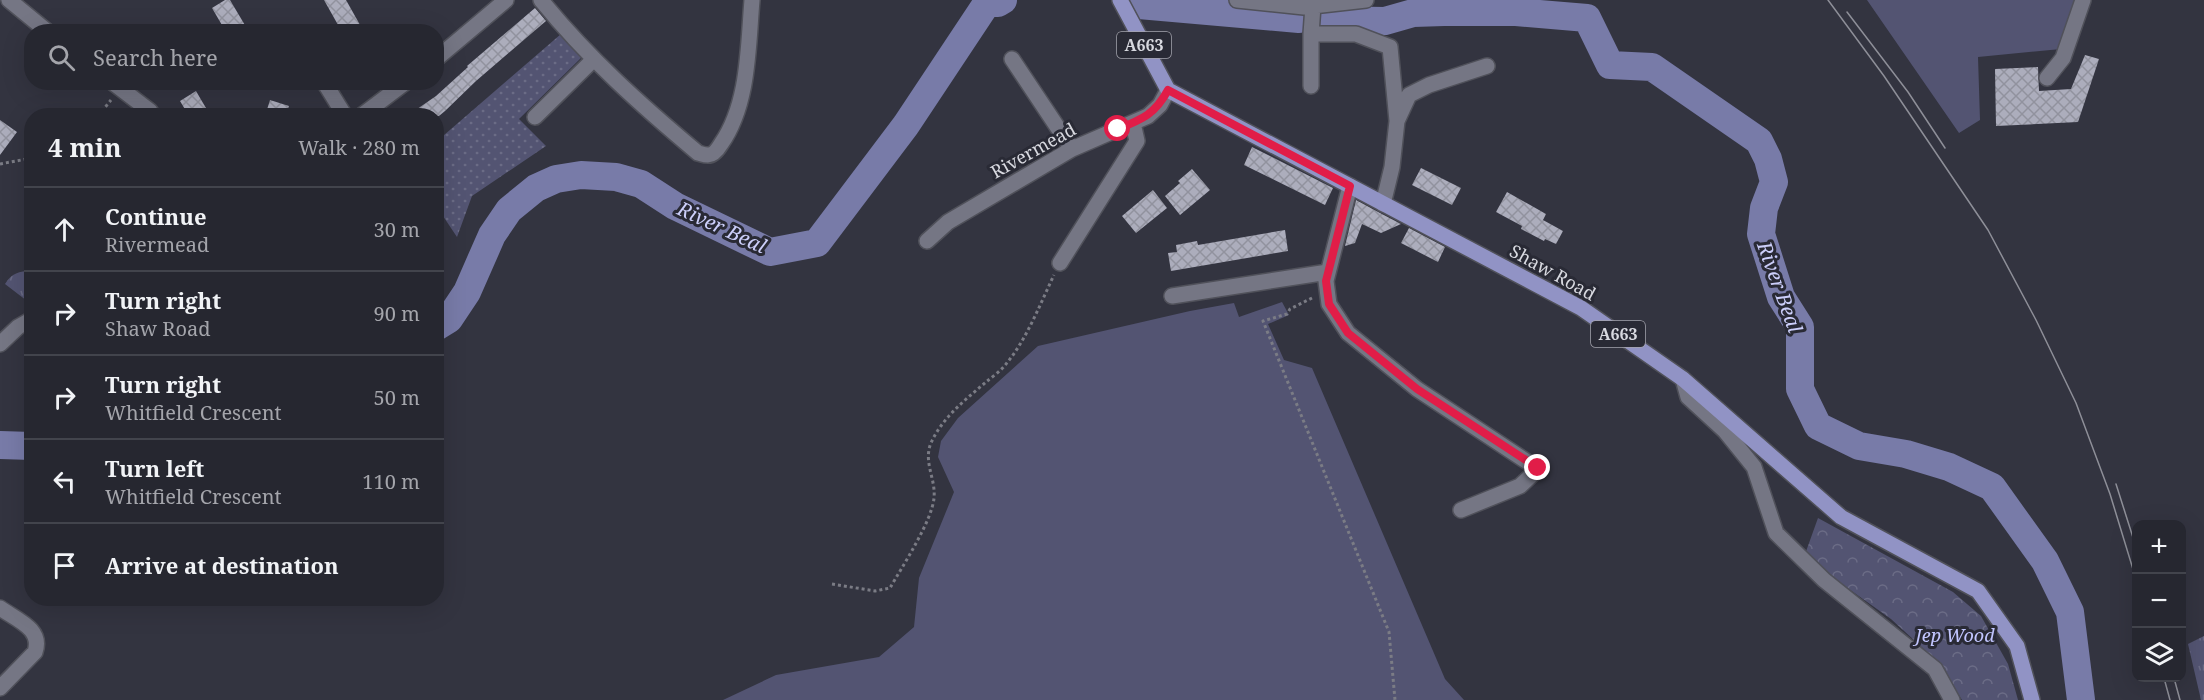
<!DOCTYPE html>
<meta charset="utf-8">
<style>
:root{--surface:#262730;--page:#32333c;--text:#f1f3f6;--muted:#a4a5ab;--line:#42444c}
body{margin:0;font-family:"Noto Serif",serif;background:var(--page);color:var(--text)}
.controls{position:absolute;right:18px;bottom:18px;display:grid;overflow:hidden;border-radius:12px;box-shadow:0 6px 24px #0002}
.controls button{width:54px;height:54px;display:grid;place-items:center;padding:0;border:0;border-bottom:2px solid var(--line);background:var(--surface);color:var(--text);font:30px sans-serif}
.stop{position:absolute;width:18px;height:18px;margin:-14px;border:4px solid #e11d48;border-radius:50%;background:#fff}
.stop.end{background:#e11d48;border-color:#fff;box-shadow:0 2px 6px #0008}
.list{margin:0;padding:0;list-style:none}
h2{display:flex;justify-content:space-between;align-items:center;height:78px;margin:0;padding:0 24px;font-size:26px}
h2 small{font-size:20px;font-weight:400;color:var(--muted)}
.list li{display:grid;grid-template-columns:39px 1fr auto;gap:18px;align-items:center;box-sizing:border-box;height:84px;padding:0 24px;border-top:2px solid var(--line)}
.list b{display:block;font-size:22px;white-space:nowrap}
.list p{margin:0;font-size:20px;white-space:nowrap;color:var(--muted)}
.list em{font-size:20px;font-style:normal;color:var(--muted)}
.icon{flex:none;width:33px;height:33px;fill:none;stroke:currentColor;stroke-width:2;stroke-linecap:round;stroke-linejoin:round}
.map{position:relative;flex:none;width:2204px;height:700px;overflow:hidden}
.search{position:absolute;background:var(--surface);box-shadow:0 6px 24px #0002;left:24px;top:24px;width:420px;height:66px;display:flex;align-items:center;gap:15px;box-sizing:border-box;padding:0 21px;border-radius:24px;color:var(--muted);font-size:22px}
.panel{position:absolute;background:var(--surface);box-shadow:0 6px 24px #0002;left:24px;top:108px;width:420px;height:498px;border-radius:24px}
.map>svg:first-child{display:block}
.grass{fill:#535472}
.forest{fill:url(#forest-crowns)}
.park{fill:url(#park-tufts)}
.garden{fill:url(#garden-dots)}
.lines{fill:none;stroke-linecap:round;stroke-linejoin:round}
.river{stroke:#787ba8;stroke-width:28}
.building{fill:url(#building-cross-hatch)}
.minor-casing{stroke:#50515a;stroke-width:18}
.major-casing{stroke:#50515a;stroke-width:18}
.path{stroke:#7b7c85;stroke-width:3;stroke-dasharray:3 3;stroke-linecap:butt}
.minor{stroke:#757684;stroke-width:15}
.major{stroke:#9193c5;stroke-width:15}
.tram{stroke:#8e8f98;stroke-width:1.5}
.route{stroke:#e11d48;stroke-width:8}
.labels{text-anchor:middle;dominant-baseline:central;stroke-width:6;stroke-linejoin:round;paint-order:stroke}
.shield{fill:#292a35;stroke:#a4a4ad;stroke-width:1.5}
.shield-label{font-size:16px;font-weight:bold;fill:#d8d9e0}
.street-label{font-size:18px;fill:#d8d9e0;stroke:#292a35}
.park-label{font-size:18px;font-style:italic;fill:#c2c6ff;stroke:#292a35}
.water-label{font-size:20px;font-style:italic;fill:#cbcef9;stroke:#292a35}
</style>
<div class="map">
<svg width="2204" height="700" viewBox="0 0 2204 700">
<defs>
<pattern id="forest-crowns" width="20" height="18" patternUnits="userSpaceOnUse" patternTransform="scale(1.5)"><rect width="20" height="18" fill="#535472"/><path d="M2 6a3 3 0 1 1 6 0M12 15a3 3 0 1 1 6 0" fill="none" stroke="#6b6c86"/></pattern>
<pattern id="park-tufts" width="24" height="20" patternUnits="userSpaceOnUse" patternTransform="scale(1.5)"><rect width="24" height="20" fill="#535472"/><path d="M3 7l-1-3M5 7V3M7 7l1-3M15 17l-1-3M17 17v-4M19 17l1-3" fill="none" stroke="#6b6c86"/></pattern>
<pattern id="garden-dots" width="8" height="8" patternUnits="userSpaceOnUse" patternTransform="scale(1.5)"><rect width="8" height="8" fill="#535472"/><path d="M2 2h.1M6 6h.1" fill="none" stroke="#6b6c86" stroke-width="1.8" stroke-linecap="round"/></pattern>
<pattern id="building-cross-hatch" width="8" height="8" patternUnits="userSpaceOnUse" patternTransform="scale(1.5)"><rect width="8" height="8" fill="#acadbc"/><path d="M0 0l8 8M0 8l8-8" fill="none" stroke="#91929e"/></pattern>
</defs>
<rect width="100%" height="100%" fill="#333440"/>
<!-- grass -->
<path class="grass" d="M1867 0H2076L2061 49 1978 57 1980 120 1959 133Z
M1282 302 1289 315 1268 324 1284 360 1312 368 1445 679 1464 700H723L776 675 879 657 914 627 919 578 954 492 938 457 941 441 958 418 1038 346 1190 311 1234 303 1239 317Z"/>
<!-- forest -->
<path class="forest" d="M1818 518 1953 592 1981 616 2008 664 2018 700H1962L1938 662 1891 619 1804 557Z"/>
<!-- park -->
<path class="park" d="M31 271 32 304H31L5 284C12 273 19 271 31 271Z
M2204 636V700H2201L2188 644Z"/>
<!-- garden -->
<path class="garden" d="M561 34 582 57 519 119 546 146 472 196 457 237 437 207 436 142Z"/>
<g class="lines">
<!-- river -->
<path class="river" d="M1139 5 1299 19
M1325 20 1385 21 1413 13 1444 12H1516L1587 18 1610 65 1652 67 1759 141 1768 159 1774 182 1764 208 1761 234 1781 297 1800 327V389L1818 426 1859 446 1906 454 1949 467 1992 487 2045 561 2070 612 2081 700
M436 327 449 319 467 292 492 235 509 210 536 188 556 179 581 175 616 177 641 184 675 206 770 252 817 243 906 125 987 3H998L1003 0
M0 445 32 446"/>
</g>
<!-- building -->
<path class="building" d="M225 0H230L249 32H226L212 8Z
M324 0H346L364 32H342Z
M535 8 546 21 476 81 445 111 439 116H407L436 96 468 67 467 66Z
M2085 55 2099 59 2078 122 1996 126 1995 69 2038 67 2039 91 2071 89Z
M196 91 203 103 211 116H189L180 101Z
M270 100 289 106 286 116H265Z
M0 120 17 132 0 155Z
M1252 147 1333 188 1325 205 1244 165Z
M1421 168 1461 188 1452 205 1412 185Z
M1192 169 1210 190 1180 215 1165 196 1180 183 1178 181Z
M1153 190 1167 208 1136 233 1122 216Z
M1507 192 1546 214 1543 220 1563 231 1556 244 1545 239 1544 241 1521 229 1522 226 1496 212Z
M1356 200 1380 213 1401 224 1381 233 1362 224 1355 243 1345 246Z
M1409 228 1445 247 1438 262 1401 243Z
M1285 230 1288 251 1171 271 1168 253 1177 252 1176 245 1197 241 1198 245Z"/>
<g class="lines">
<!-- minor casing -->
<g class="minor-casing">
<path id="minor" d="M9 0 48 32
M541 0C588 58 642 106 698 153 702 154 704 155 708 155 714 155 718 149 721 144 749 104 748 47 752 0
M1237 0 1304 7 1366 0
M1324 0 1313 6 1311 34H1356L1390 47 1397 121 1392 167 1383 204
M1311 34V86
M436 59 506 0
M1012 59 1072 149
M2047 78 2063 58 2083 0
M112 82 150 111 153 116
M324 82 345 116
M361 116 406 82
M535 117 594 59
M1397 121 1409 95 1429 85 1487 66
M1350 186 1326 281 1329 304 1348 333 1417 389 1538 469 1520 486 1461 510
M927 241 948 222 1072 149 1148 116 1160 105 1168 90
M1060 263 1137 141 1133 123
M1172 296 1328 272
M0 344 18 327 32 319
M1683 379 1688 397 1725 431 1754 467 1776 533 1824 580 1935 669 1952 700
M0 608C17 620 43 629 35 652L0 688"/>
</g>
<!-- major casing -->
<g class="major-casing">
<path id="major" d="M1120 0 1168 90 1581 308 1683 379 1841 517 1978 591 2017 646 2032 700"/>
</g>
<!-- path -->
<path class="path" d="M98 116 111 100
M0 164 32 158
M1312 298 1290 309 1287 314 1263 321 1389 632 1395 700
M832 584 875 591 890 588C902 567 932 521 934 498 936 479 923 462 931 443 942 418 965 400 986 382 992 377 1001 371 1006 364 1027 339 1040 304 1054 275"/>
<!-- minor -->
<use href="#minor" class="minor"/>
<!-- major -->
<use href="#major" class="major"/>
<!-- tram -->
<path class="tram" d="M1828 0 1884 76 1988 230 2036 320 2076 403 2110 494 2136 579
M1847 12 1908 92 1945 148
M2116 484 2136 547
M2164 678 2170 700
M2174 678 2180 700"/>
</g>
<g class="lines">
<!-- route -->
<path class="route" d="M1118 129C1143 119 1155 114 1168 90L1350 186 1326 281 1329 304 1348 333 1417 389 1538 468"/>
</g>
<g class="labels">
<!-- shield labels -->
<g class="shield">
<rect x="1117" y="32" width="54" height="26" rx="4.5"/>
<rect x="1591" y="321" width="54" height="26" rx="4.5"/>
</g>
<g class="shield-label">
<text x="1144" y="45">A663</text>
<text x="1618" y="334">A663</text>
</g>
<!-- street labels -->
<g class="street-label">
<text transform="translate(1033 150) rotate(-29)">Rivermead</text>
<text transform="translate(1553 272) rotate(29)">Shaw Road</text>
</g>
<!-- park labels -->
<g class="park-label">
<text x="1955" y="635">Jep Wood</text>
</g>
<!-- water labels -->
<g class="water-label">
<text transform="translate(722 227) rotate(25)">River Beal</text>
<text transform="translate(1780 287) rotate(70)">River Beal</text>
</g>
</g>
</svg>
<div class="controls">
<button>+</button>
<button>−</button>
<button><svg class="icon" aria-label="layers" viewBox="0 0 24 24"><path d="M12 4l9 5-9 5-9-5zM3 14l9 5 9-5"/></svg></button>
</div>
<div class="stop" style="left:1118px;top:129px"></div>
<div class="stop end" style="left:1538px;top:468px"></div>
<div class="search"><svg class="icon" aria-label="search" viewBox="0 0 24 24"><circle cx="10" cy="10" r="6"/><path d="M15 15l6 6"/></svg>Search here</div>
<section class="panel">
<h2>4 min<small>Walk · 280 m</small></h2>
<ul class="list">
<li><svg class="icon" aria-label="ahead" viewBox="0 0 24 24"><path d="M12 20V5M6 11l6-6 6 6"/></svg><div><b>Continue</b><p>Rivermead</p></div><em>30 m</em></li>
<li><svg class="icon" aria-label="right" viewBox="0 0 24 24"><path d="M7 20v-9h11M14 6l5 5-5 5"/></svg><div><b>Turn right</b><p>Shaw Road</p></div><em>90 m</em></li>
<li><svg class="icon" aria-label="right" viewBox="0 0 24 24"><path d="M7 20v-9h11M14 6l5 5-5 5"/></svg><div><b>Turn right</b><p>Whitfield Crescent</p></div><em>50 m</em></li>
<li><svg class="icon" aria-label="left" viewBox="0 0 24 24"><path d="M17 20v-9H6M10 6l-5 5 5 5"/></svg><div><b>Turn left</b><p>Whitfield Crescent</p></div><em>110 m</em></li>
<li><svg class="icon" aria-label="arrive" viewBox="0 0 24 24"><path d="M6 21V4h12l-3 4 3 4H6"/></svg><div><b>Arrive at destination</b></div></li>
</ul>
</section>
</div>
